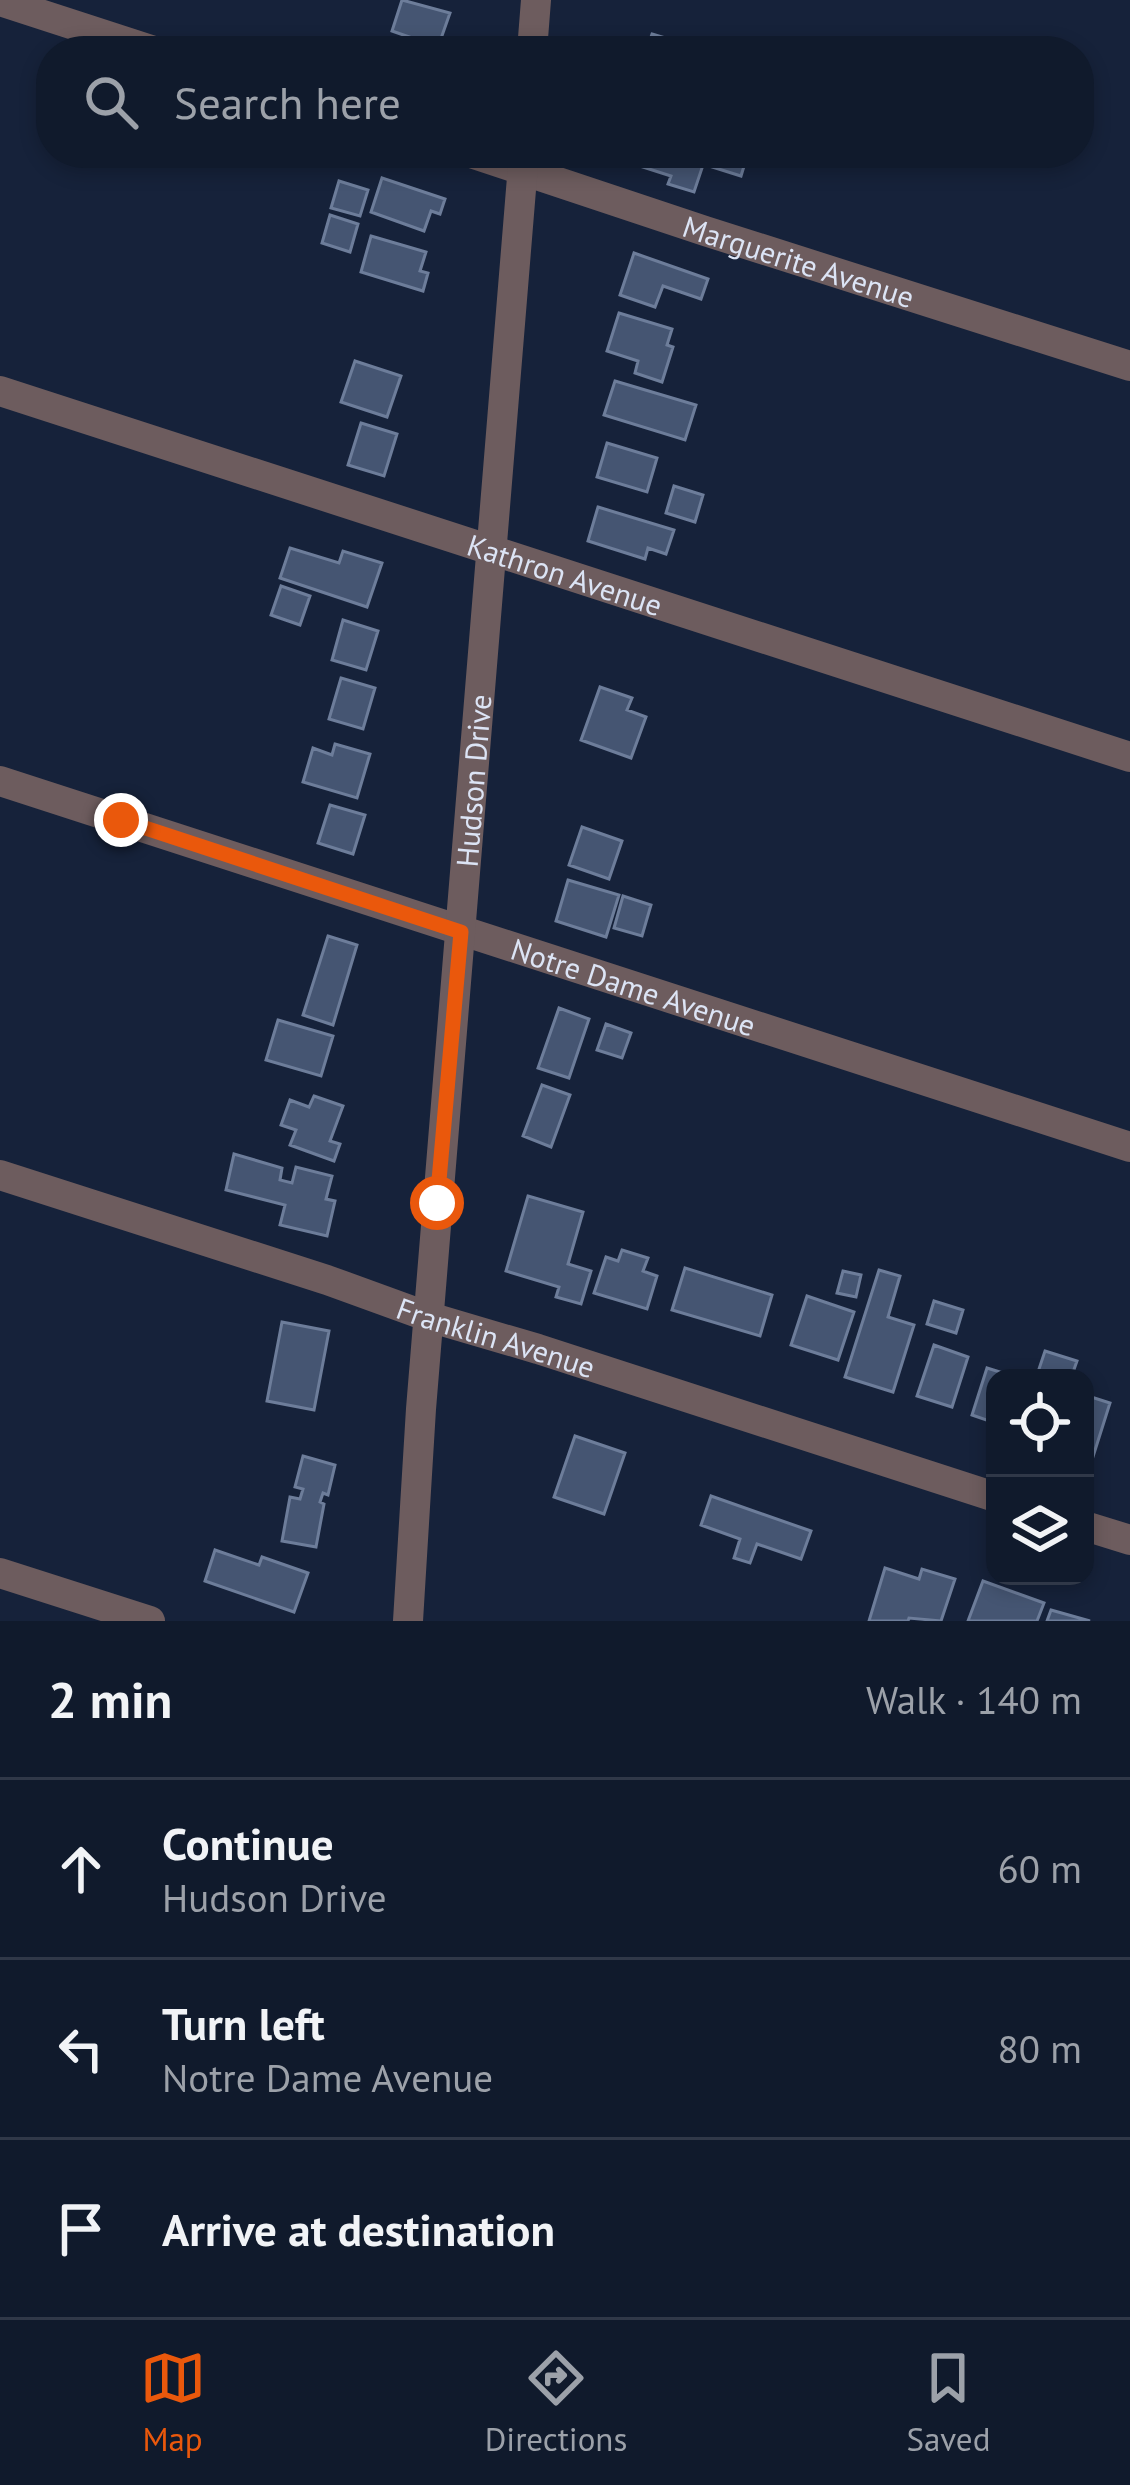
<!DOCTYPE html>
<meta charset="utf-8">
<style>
:root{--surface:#101a2c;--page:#192334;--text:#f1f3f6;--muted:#9ca1a9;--line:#303848;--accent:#ea580c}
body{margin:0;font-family:"PT Sans",sans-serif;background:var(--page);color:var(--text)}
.controls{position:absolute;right:36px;bottom:36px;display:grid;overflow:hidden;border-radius:24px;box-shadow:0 6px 18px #0003}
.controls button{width:108px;height:108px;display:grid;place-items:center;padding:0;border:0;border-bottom:3px solid var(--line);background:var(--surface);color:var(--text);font:60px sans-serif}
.stop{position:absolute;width:36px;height:36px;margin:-27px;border:9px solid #ea580c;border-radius:50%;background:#fff}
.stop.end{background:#ea580c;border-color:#fff;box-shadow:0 3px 12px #0008}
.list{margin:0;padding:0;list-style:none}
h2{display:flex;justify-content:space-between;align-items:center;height:156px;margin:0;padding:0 48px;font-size:51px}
h2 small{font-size:39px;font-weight:400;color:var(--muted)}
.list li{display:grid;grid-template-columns:78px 1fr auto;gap:36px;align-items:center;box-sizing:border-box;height:180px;padding:0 48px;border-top:3px solid var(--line)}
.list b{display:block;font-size:45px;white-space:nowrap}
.list p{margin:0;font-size:39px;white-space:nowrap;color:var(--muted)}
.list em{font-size:39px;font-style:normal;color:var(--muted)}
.icon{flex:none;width:66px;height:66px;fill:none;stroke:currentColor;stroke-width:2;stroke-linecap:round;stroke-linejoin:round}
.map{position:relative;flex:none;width:1130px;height:1621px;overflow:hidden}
.search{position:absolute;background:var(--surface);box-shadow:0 6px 18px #0003;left:36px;right:36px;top:36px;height:132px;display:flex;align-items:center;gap:30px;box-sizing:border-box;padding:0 42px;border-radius:48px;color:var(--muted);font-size:45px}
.sheet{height:696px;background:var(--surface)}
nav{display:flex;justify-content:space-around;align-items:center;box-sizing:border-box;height:168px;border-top:3px solid var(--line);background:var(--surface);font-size:33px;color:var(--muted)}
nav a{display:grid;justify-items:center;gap:6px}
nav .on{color:var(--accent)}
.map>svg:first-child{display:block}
.building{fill:#455572;stroke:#6d7d9a;stroke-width:3}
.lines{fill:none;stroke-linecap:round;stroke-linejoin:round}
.minor{stroke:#6d5c5e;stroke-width:30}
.route{stroke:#ea580c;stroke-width:15}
.labels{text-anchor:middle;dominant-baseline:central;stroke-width:10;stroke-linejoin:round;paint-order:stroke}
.street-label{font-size:30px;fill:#dce4f5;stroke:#0d182f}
</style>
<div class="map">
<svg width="1130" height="1621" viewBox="0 0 1130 1621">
<rect width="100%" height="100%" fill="#16223a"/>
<!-- building -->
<path class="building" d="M402 0 450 13 438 47 392 31Z
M652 34 689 45 688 51H646Z
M626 153H707L694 192 668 184 671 176 624 161Z
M713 153H748L741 176 709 166Z
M382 178 445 199 440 214 431 211 424 231 371 212Z
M339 181 368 190 360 216 331 208Z
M330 215 358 224 350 252 322 243Z
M371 236 426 252 420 271 428 273 423 291 361 272Z
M634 253 708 279 701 299 663 286 655 307 620 295Z
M619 313 672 329 667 345 673 347 662 382 635 373 638 361 607 351Z
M355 361 401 376 387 417 341 402Z
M615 381 696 405 685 440 604 415Z
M361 423 397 434 384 476 348 465Z
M607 443 657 458 647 492 597 477Z
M674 486 703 495 695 522 666 513Z
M598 507 674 530 666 554 648 548 645 559 588 541Z
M290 548 339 563 343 551 382 563 367 607 280 578Z
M281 586 310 596 300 625 271 615Z
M343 620 378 631 366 670 332 660Z
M341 678 375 688 363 729 329 719Z
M600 687 632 698 627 710 646 717 631 758 581 740Z
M335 744 370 754 357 798 303 782 313 748 332 755Z
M330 805 365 815 353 854 318 843Z
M582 827 622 841 609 879 569 865Z
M568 880 619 895 606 937 556 921Z
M623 896 651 905 642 936 614 928Z
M328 936 357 945 333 1025 303 1015Z
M559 1008 589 1019 569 1078 538 1068Z
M278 1020 333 1036 321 1076 266 1060Z
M606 1024 631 1033 622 1058 597 1050Z
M542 1085 570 1095 551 1147 523 1136Z
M314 1096 343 1106 330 1141 340 1144 334 1161 290 1145 296 1130 281 1125 290 1100 309 1107Z
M234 1154 282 1168 280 1180 292 1183 296 1167 332 1176 326 1199 335 1201 327 1236 280 1225 285 1205 226 1190Z
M528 1196 583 1212 568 1264 591 1271 581 1304 556 1297 559 1287 506 1271Z
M622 1250 648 1258 643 1271 657 1276 647 1309 594 1293 606 1257 618 1261Z
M685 1268 772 1295 760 1336 672 1310Z
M879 1270 900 1276 888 1317 914 1325 893 1392 845 1377Z
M843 1271 861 1275 856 1297 837 1293Z
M807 1296 854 1312 838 1360 791 1345Z
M934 1301 963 1310 956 1333 927 1324Z
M282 1322 329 1331 314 1410 267 1401Z
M934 1345 968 1357 952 1407 917 1396Z
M1045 1351 1077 1361 1071 1378H1036Z
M987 1368 1019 1378H995V1423L972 1415Z
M1085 1395 1110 1403 1091 1463 1085 1461Z
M575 1436 625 1453 604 1514 554 1497Z
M303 1456 335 1465 328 1495 323 1493 320 1502 324 1504 316 1547 282 1541 290 1497 300 1499 303 1489 295 1487Z
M711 1496 811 1531 801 1559 757 1544 750 1563 734 1558 740 1539 701 1525Z
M215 1550 259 1565 262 1557 308 1573 294 1612 205 1581Z
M885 1568 919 1579 922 1569 955 1579 941 1621 909 1618 908 1621H869Z
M983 1581 1044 1603 1037 1621H968Z
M1051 1610 1090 1621H1047Z"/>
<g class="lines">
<!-- minor -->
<g class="minor">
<path d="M0 1 154 51"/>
<path d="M532 51 536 0"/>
<path id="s1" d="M471 153 705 231 1130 366"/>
<path id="s2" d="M0 391 1130 757"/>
<path id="s3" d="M0 781 1130 1147"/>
<path id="s4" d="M0 1175 327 1280 429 1317 538 1349 995 1497"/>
<path d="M1085 1526 1130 1540"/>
<path d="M0 1573 150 1621"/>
<path id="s5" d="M408 1621 421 1409 524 153"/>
</g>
</g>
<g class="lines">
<!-- route -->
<path class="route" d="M121 820 461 932 437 1203"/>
</g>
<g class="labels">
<!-- street labels -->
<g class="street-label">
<text stroke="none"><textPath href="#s1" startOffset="345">Marguerite Avenue</textPath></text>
<text stroke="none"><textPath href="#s2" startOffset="594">Kathron Avenue</textPath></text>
<text stroke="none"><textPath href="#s5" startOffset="843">Hudson Drive</textPath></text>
<text stroke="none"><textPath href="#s3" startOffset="666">Notre Dame Avenue</textPath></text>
<text stroke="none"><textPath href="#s4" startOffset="522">Franklin Avenue</textPath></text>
</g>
</g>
</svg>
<div class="controls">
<button><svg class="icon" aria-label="locate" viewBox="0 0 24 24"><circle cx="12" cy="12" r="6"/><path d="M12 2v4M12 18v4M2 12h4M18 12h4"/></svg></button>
<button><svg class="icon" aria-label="layers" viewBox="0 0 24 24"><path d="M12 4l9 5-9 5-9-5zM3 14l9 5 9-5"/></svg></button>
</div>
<div class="stop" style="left:437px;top:1203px"></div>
<div class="stop end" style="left:121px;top:820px"></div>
<div class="search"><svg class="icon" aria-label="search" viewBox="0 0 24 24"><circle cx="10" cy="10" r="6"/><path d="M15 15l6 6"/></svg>Search here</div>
</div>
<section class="sheet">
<h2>2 min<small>Walk · 140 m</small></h2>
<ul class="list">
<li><svg class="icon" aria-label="ahead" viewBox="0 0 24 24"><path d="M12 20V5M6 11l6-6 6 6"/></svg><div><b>Continue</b><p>Hudson Drive</p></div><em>60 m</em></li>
<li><svg class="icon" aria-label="left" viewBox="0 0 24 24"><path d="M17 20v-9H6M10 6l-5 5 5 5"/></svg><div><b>Turn left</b><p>Notre Dame Avenue</p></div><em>80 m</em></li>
<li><svg class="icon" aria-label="arrive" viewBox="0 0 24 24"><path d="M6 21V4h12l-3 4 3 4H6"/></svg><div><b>Arrive at destination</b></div></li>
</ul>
</section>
<nav>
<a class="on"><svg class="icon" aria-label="map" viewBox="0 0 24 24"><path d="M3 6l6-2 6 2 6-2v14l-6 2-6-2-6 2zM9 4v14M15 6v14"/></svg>Map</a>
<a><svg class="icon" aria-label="directions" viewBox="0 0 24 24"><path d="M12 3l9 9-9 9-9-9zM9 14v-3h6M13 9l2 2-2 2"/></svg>Directions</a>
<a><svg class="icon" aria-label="saved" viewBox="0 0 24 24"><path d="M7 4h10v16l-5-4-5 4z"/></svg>Saved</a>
</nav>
